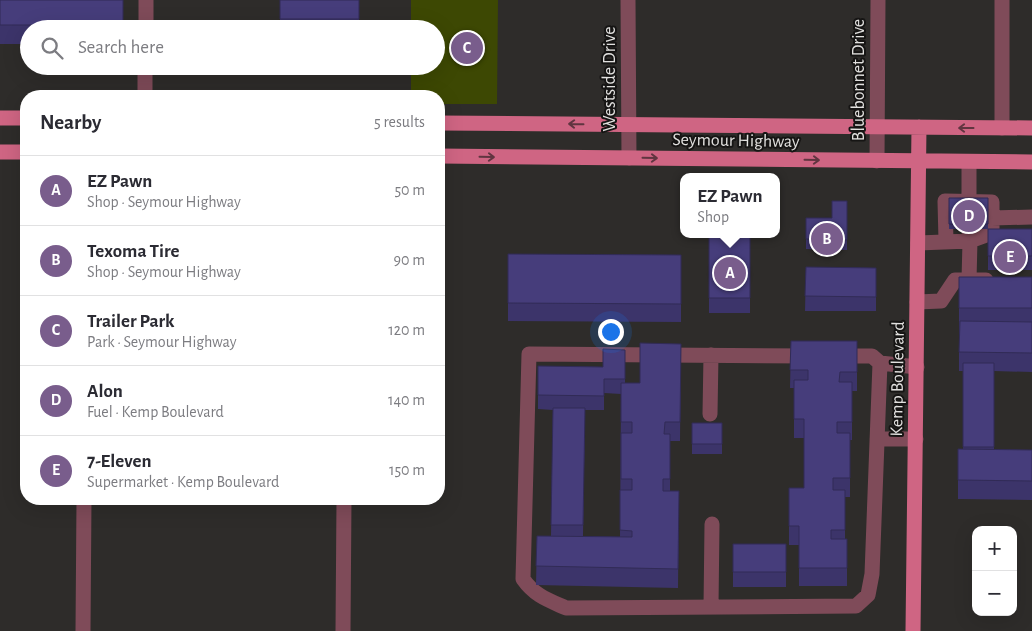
<!DOCTYPE html>
<meta charset="utf-8">
<style>
:root{--surface:#fff;--page:#f7f7f7;--text:#2b2b33;--muted:#7c7c81;--line:#e1e1e2;--accent:#795d8c}
body{margin:0;font-family:"Alegreya Sans",sans-serif;background:var(--page);color:var(--text)}
.controls{position:absolute;right:15px;bottom:15px;display:grid;overflow:hidden;border-radius:10px;box-shadow:0 5px 20px #0002}
.controls button{width:45px;height:45px;display:grid;place-items:center;padding:0;border:0;border-bottom:1px solid var(--line);background:var(--surface);color:var(--text);font:25px sans-serif}
.you{position:absolute;left:610px;top:331px;width:18px;height:18px;margin:-12px;border:4px solid #fff;border-radius:50%;background:#1a73e8;box-shadow:0 0 0 8px #1a73e833}
.badge{display:grid;place-items:center;width:32px;height:32px;border-radius:50%;background:var(--accent);color:#fff;font-size:16px;font-weight:700}
.pin{position:absolute;translate:-50% -50%;border:2px solid #fff;box-shadow:0 1px 5px #0006}
.popup{position:absolute;left:680px;top:173px;width:100px;height:65px;box-sizing:border-box;display:grid;place-content:center;border-radius:10px;background:var(--surface);filter:drop-shadow(0 1px 4px #0005);font-size:16px;white-space:nowrap;color:var(--muted)}
.popup b{font-size:19px;color:var(--text)}
.popup::after{content:'';position:absolute;left:50%;top:100%;margin-left:-10px;border:10px solid transparent;border-top-color:var(--surface)}
.list{margin:0;padding:0;list-style:none}
h2{display:flex;justify-content:space-between;align-items:center;height:65px;margin:0;padding:0 20px;font-size:21px}
h2 small{font-size:16px;font-weight:400;color:var(--muted)}
.list li{display:grid;grid-template-columns:32px 1fr auto;gap:15px;align-items:center;box-sizing:border-box;height:70px;padding:0 20px;border-top:1px solid var(--line)}
.list b{display:block;font-size:19px;white-space:nowrap}
.list p{margin:0;font-size:16px;white-space:nowrap;color:var(--muted)}
.list em{font-size:16px;font-style:normal;color:var(--muted)}
.icon{flex:none;width:28px;height:28px;fill:none;stroke:currentColor;stroke-width:2;stroke-linecap:round;stroke-linejoin:round}
.map{position:relative;flex:none;width:1032px;height:631px;overflow:hidden}
.search{position:absolute;background:var(--surface);box-shadow:0 5px 20px #0002;left:20px;top:20px;width:425px;height:55px;display:flex;align-items:center;gap:12px;box-sizing:border-box;padding:0 18px;border-radius:28px;color:var(--muted);font-size:19px}
.panel{position:absolute;background:var(--surface);box-shadow:0 5px 20px #0002;left:20px;top:90px;width:425px;height:415px;border-radius:20px}
.map>svg:first-child{display:block}
.green{fill:#3d4803}
.lines{fill:none;stroke-linecap:round;stroke-linejoin:round}
.minor{stroke:#7f4b59;stroke-width:15}
.major{stroke:#cf6583;stroke-width:15}
.wall{fill:#3c346a;fill-rule:evenodd}
.building{fill:#463d7b;stroke:#312b56}
.oneway{stroke:#603540}
.labels{text-anchor:middle;dominant-baseline:central;stroke-width:4;stroke-linejoin:round;paint-order:stroke}
.street-label{font-size:18px;fill:#e2e1df;stroke:#161514}
</style>
<div class="map">
<svg width="1032" height="631" viewBox="0 0 1032 631">
<rect width="100%" height="100%" fill="#2e2c2a"/>
<!-- green -->
<path class="green" d="M411 0H498L497 104H439V96H411V66H436V29H411Z"/>
<g class="lines">
<!-- minor -->
<path class="minor" d="M628 0 629 158
M146 29V0
M145 96V66
M1002 128V0
M877 161 878 0
M969 162V203
M992 218 1032 217
M946 241 945 201 992 202V233L970 241 969 280H986
M918 243 970 241 969 229
M917 302 941 301 955 280H969
M811 356 529 354 523 579C535 596 548 600 566 608L856 606 868 595 872 574 880 363
M839 356H872L880 363 917 367
M710 414 711 355
M877 439H916
M711 607 712 524
M83 631 84 499
M343 631 344 499"/>
<!-- major -->
<path class="major" d="M0 118H26
M439 123 1032 128
M0 152H26
M439 156 1032 162
M913 631 919 127"/>
</g>
<!-- wall -->
<path class="wall" d="M0 0H123V29H29V44H0Z
M280 0H359V29H280Z
M949 198H988V229H1032V270H988V229H949Z
M847 201V250L806 249V218H832Z
M709 234H750V313H709Z
M508 254 681 255V322L508 321Z
M806 267 876 268V311H805Z
M959 277H1032V372L994 371V450H1032V500L958 499V449H963V371H959Z
M791 341H857V391H852V440H850V497H845V539H847V586H799V545H789V488H804V438H794V388H790Z
M681 344 680 441H670V491H679L678 588 536 585 537 536H551L553 410 538 409V366L603 367 625 350V383H640ZM604 393 621 394 620 537 583 536 585 410H604Z
M692 423H722V454H692Z
M733 544H786V587H733Z"/>
<!-- building -->
<path class="building" d="M0 0H123V25H0Z
M280 0H359V19H280Z
M949 198H988V224H949Z
M832 201H847V240L806 239V218H832Z
M988 229H1032V256H988Z
M709 234H750V298H709Z
M508 254 681 255V304L508 303Z
M806 267 876 268V297L805 296Z
M959 277H1032V308H959Z
M960 321 1032 322V353L959 352Z
M791 341H857V372H840L839 382H852V422H837V433H850V478H833V490H845V530H831V539H847V568H799V526H789V488H804V419H794V380H808V370H790Z
M640 343 681 344 680 422H665L664 434H670V479H663V491H679L678 569 536 566 537 536 632 537V531L620 530V490H632V479H621V433H632V422H621V383H640Z
M603 349 625 350V379H604V396L538 395V366L603 367Z
M963 363H994V447H963Z
M553 408H585L583 525H551Z
M692 423H722V444H692Z
M958 449 1032 450V481L958 480Z
M733 544H786V572H733Z"/>
<!-- one-way arrows -->
<defs><path id="oneway-shaft" d="M-6 0H5M1.5-3L5.5 0L1.5 3" fill="none" stroke-width="1.6" stroke-linecap="round" stroke-linejoin="round" transform="scale(1.25)"/></defs>
<g class="oneway">
<use href="#oneway-shaft" transform="translate(576 124) rotate(-179)"/>
<use href="#oneway-shaft" transform="translate(966 128) rotate(-180)"/>
<use href="#oneway-shaft" transform="translate(487 157) rotate(1)"/>
<use href="#oneway-shaft" transform="translate(650 158) rotate(1)"/>
<use href="#oneway-shaft" transform="translate(812 160) rotate(1)"/>
</g>
<g class="labels">
<!-- street labels -->
<g class="street-label">
<text transform="translate(610 79) rotate(-90)">Westside Drive</text>
<text transform="translate(859 80) rotate(-90)">Bluebonnet Drive</text>
<text transform="translate(736 141) rotate(1)">Seymour Highway</text>
<text transform="translate(898 379) rotate(-89)">Kemp Boulevard</text>
</g>
</g>
</svg>
<div class="controls">
<button>+</button>
<button>−</button>
</div>
<div class="you"></div>
<div class="pin badge" style="left:730px;top:273px">A</div>
<div class="popup"><b>EZ Pawn</b>Shop</div>
<div class="pin badge" style="left:827px;top:239px">B</div>
<div class="pin badge" style="left:467px;top:48px">C</div>
<div class="pin badge" style="left:969px;top:216px">D</div>
<div class="pin badge" style="left:1010px;top:257px">E</div>
<div class="search"><svg class="icon" aria-label="search" viewBox="0 0 24 24"><circle cx="10" cy="10" r="6"/><path d="M15 15l6 6"/></svg>Search here</div>
<section class="panel">
<h2>Nearby<small>5 results</small></h2>
<ul class="list">
<li><span class="badge">A</span><div><b>EZ Pawn</b><p>Shop · Seymour Highway</p></div><em>50 m</em></li>
<li><span class="badge">B</span><div><b>Texoma Tire</b><p>Shop · Seymour Highway</p></div><em>90 m</em></li>
<li><span class="badge">C</span><div><b>Trailer Park</b><p>Park · Seymour Highway</p></div><em>120 m</em></li>
<li><span class="badge">D</span><div><b>Alon</b><p>Fuel · Kemp Boulevard</p></div><em>140 m</em></li>
<li><span class="badge">E</span><div><b>7-Eleven</b><p>Supermarket · Kemp Boulevard</p></div><em>150 m</em></li>
</ul>
</section>
</div>
